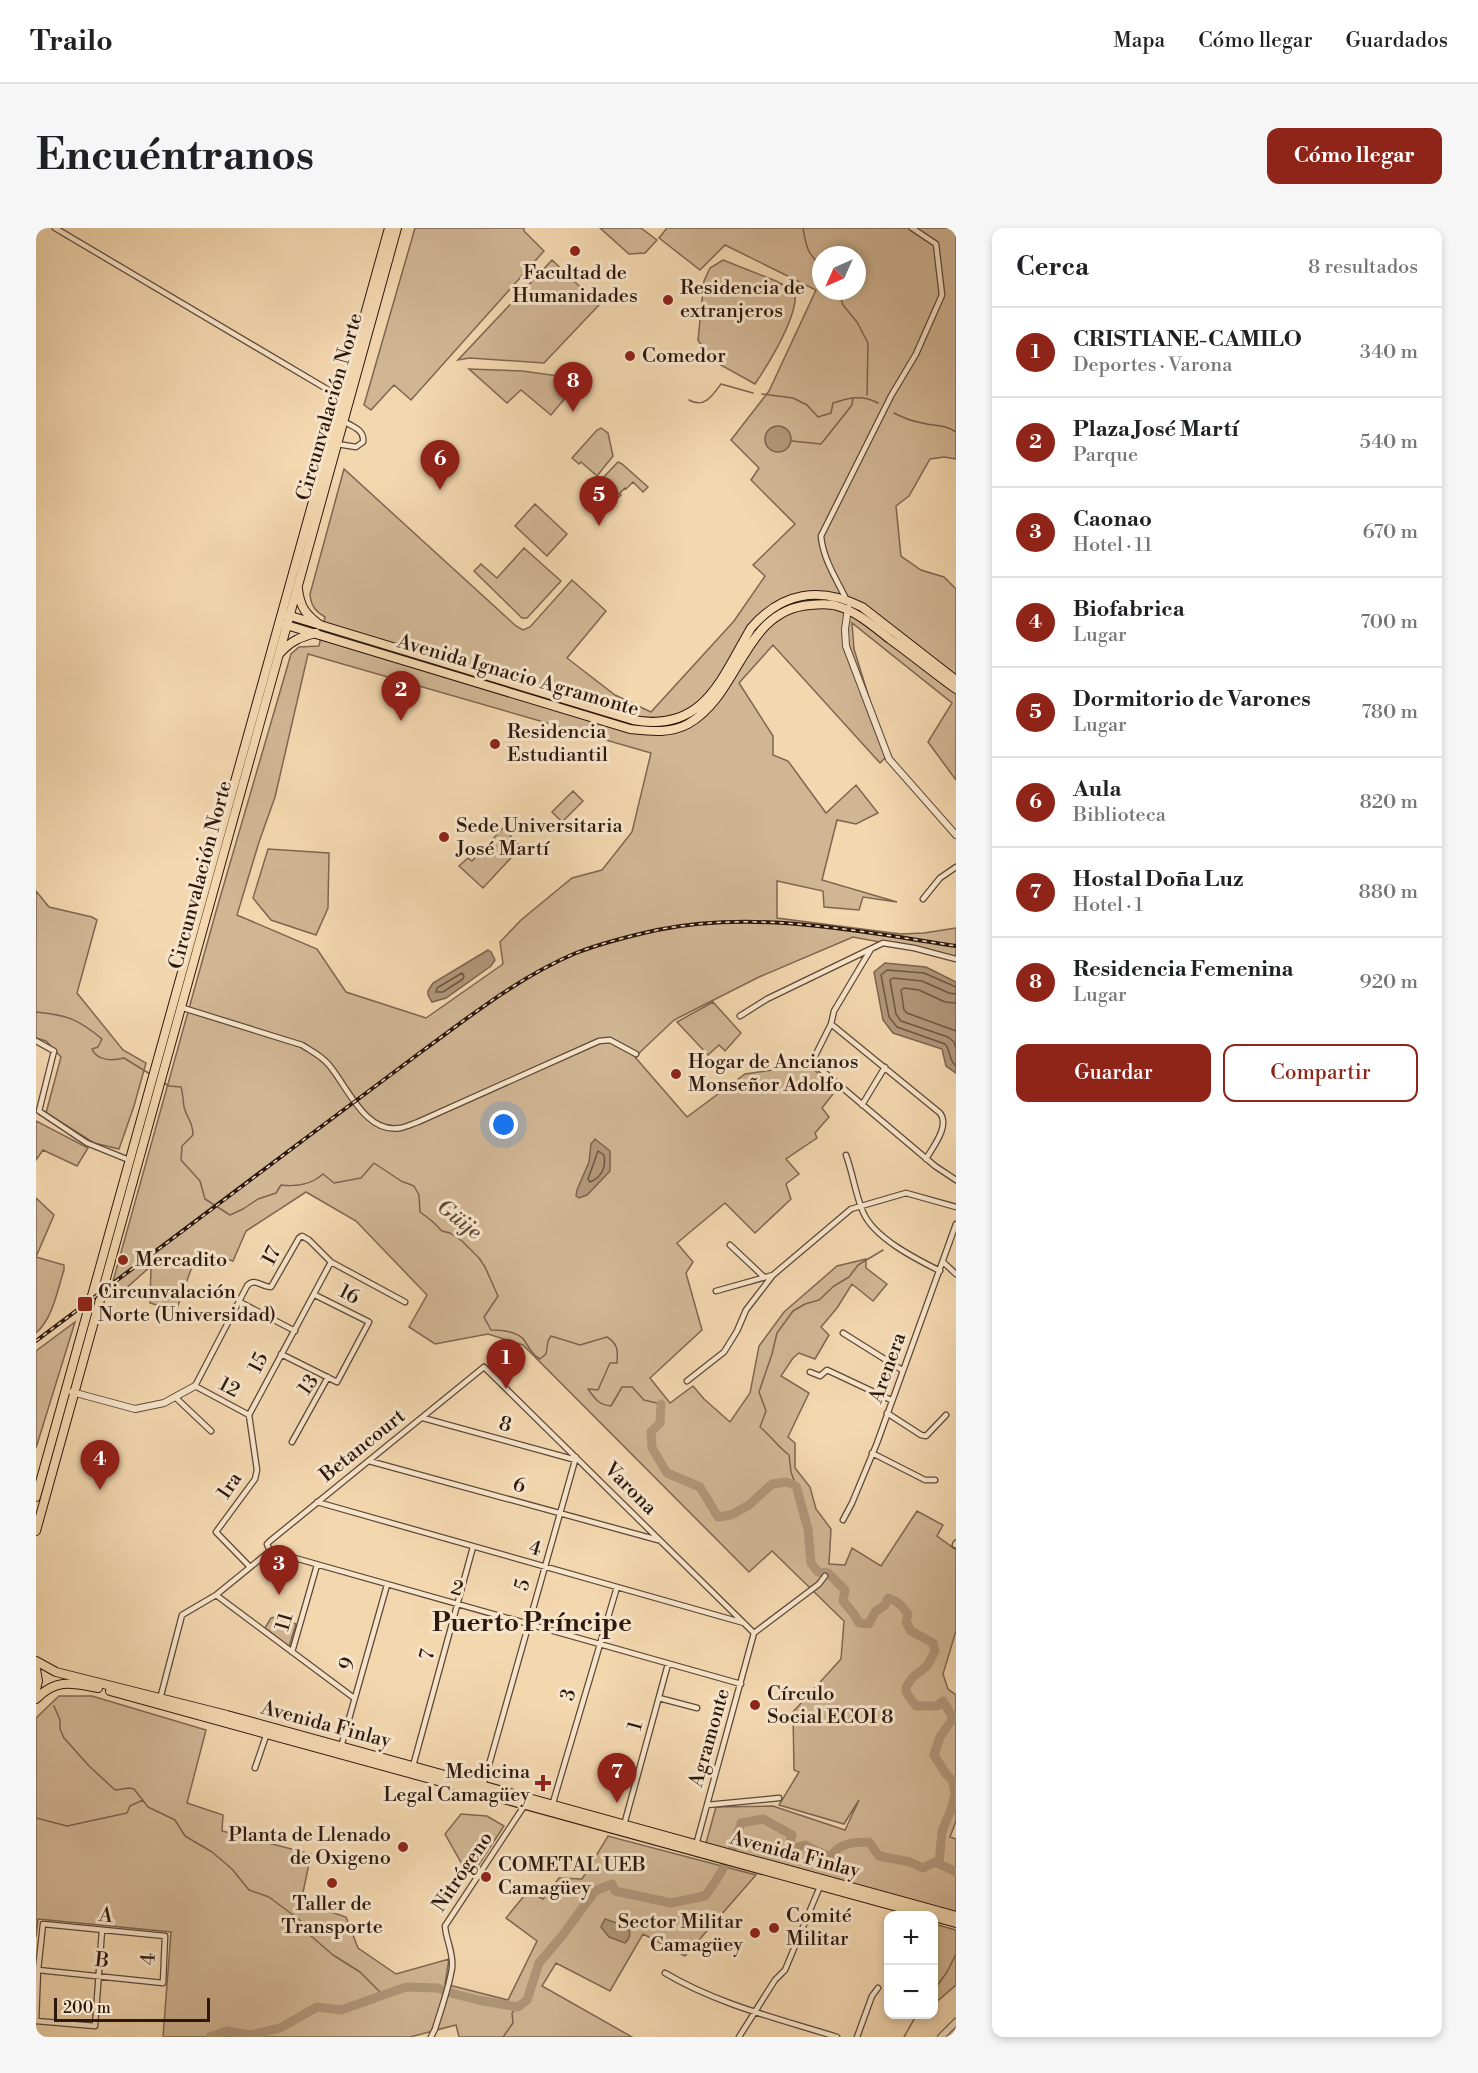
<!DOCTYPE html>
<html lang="es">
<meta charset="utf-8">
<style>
:root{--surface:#fff;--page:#f6f6f6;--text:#202124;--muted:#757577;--line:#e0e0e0;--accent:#8f2418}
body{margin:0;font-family:"Libre Bodoni",serif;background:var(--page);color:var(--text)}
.controls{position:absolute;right:18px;bottom:18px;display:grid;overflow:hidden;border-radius:12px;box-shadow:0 3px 9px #0003}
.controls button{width:54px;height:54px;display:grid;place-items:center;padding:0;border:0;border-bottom:2px solid var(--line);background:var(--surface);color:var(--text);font:30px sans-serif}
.compass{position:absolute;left:776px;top:18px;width:54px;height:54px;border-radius:50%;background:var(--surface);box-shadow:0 3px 9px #0003;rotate:225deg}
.scale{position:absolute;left:18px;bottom:15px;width:156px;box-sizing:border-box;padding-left:6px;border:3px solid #2d170f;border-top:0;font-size:16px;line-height:21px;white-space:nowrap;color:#2d170f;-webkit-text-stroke:4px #f7e5cb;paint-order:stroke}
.you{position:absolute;left:468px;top:897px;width:21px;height:21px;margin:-15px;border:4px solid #fff;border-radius:50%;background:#1a73e8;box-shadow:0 0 0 9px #1a73e833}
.badge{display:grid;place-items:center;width:39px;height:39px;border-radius:50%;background:var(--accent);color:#fff;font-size:20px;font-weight:700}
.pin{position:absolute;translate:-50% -50px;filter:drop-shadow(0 2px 3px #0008)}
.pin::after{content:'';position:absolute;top:32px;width:21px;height:18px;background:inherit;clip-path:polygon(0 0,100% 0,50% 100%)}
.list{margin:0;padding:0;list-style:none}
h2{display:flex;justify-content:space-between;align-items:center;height:78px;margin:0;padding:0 24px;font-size:26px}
h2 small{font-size:20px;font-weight:400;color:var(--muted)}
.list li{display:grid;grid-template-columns:39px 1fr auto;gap:18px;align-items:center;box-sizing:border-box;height:90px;padding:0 24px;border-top:2px solid var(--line)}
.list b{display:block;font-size:22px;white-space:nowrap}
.list p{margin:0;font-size:20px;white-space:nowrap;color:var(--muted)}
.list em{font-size:20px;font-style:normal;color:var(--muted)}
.actions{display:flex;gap:12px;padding:18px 24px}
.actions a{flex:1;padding:14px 0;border:2px solid var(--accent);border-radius:12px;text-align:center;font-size:21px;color:var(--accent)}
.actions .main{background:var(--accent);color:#fff}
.map{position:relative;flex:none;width:920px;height:1809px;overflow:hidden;border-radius:12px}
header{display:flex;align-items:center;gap:36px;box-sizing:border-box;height:84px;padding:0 30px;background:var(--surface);border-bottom:2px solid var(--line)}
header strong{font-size:28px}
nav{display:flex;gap:33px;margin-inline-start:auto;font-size:21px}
.intro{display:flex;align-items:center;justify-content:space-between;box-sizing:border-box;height:144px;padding:0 36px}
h1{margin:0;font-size:42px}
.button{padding:15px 27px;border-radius:12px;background:var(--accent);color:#fff;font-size:21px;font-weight:700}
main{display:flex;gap:36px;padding:0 36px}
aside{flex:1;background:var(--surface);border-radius:12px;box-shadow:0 3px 9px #0003}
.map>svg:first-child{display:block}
.green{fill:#d1b694;stroke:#7f6652;stroke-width:1.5;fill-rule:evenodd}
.water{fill:#b09679;stroke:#7c634f;stroke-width:1.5}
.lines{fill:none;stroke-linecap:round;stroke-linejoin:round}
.shore{stroke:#6e5644;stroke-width:1.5}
.stream{stroke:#7c634f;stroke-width:1.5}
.river{stroke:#b09679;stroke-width:9}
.minor-casing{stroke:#5e4737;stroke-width:7}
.tertiary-casing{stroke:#5e4737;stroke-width:8}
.primary-casing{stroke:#2d170f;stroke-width:10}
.trunk-casing{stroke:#2d170f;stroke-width:10}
.minor{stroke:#f7e5cb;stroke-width:4.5}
.tertiary{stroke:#f7e5cb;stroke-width:6}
.primary{stroke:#f3d7af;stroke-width:8}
.trunk{stroke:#f3d7af;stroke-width:8}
.rail-casing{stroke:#2d170f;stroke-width:4}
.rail{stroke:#f7e5cb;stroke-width:1.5;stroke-dasharray:4.5;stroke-linecap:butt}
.poi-dot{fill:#8f2418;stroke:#f7e5cb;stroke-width:2}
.labels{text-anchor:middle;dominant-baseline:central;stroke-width:6;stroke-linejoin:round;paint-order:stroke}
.poi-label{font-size:20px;fill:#2d170f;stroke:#f7e5cb;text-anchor:start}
.street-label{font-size:20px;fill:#2d170f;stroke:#f7e5cb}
.water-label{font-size:21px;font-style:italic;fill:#614a39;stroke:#f7e5cb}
.district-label{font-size:26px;font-weight:bold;fill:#2d170f;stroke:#f7e5cb}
</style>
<header>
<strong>Trailo</strong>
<nav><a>Mapa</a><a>Cómo llegar</a><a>Guardados</a></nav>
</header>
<div class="intro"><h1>Encuéntranos</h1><a class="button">Cómo llegar</a></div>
<main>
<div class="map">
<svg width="920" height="1809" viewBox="0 0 920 1809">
<rect width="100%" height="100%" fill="#f3d7af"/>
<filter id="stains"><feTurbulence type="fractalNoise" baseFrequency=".00333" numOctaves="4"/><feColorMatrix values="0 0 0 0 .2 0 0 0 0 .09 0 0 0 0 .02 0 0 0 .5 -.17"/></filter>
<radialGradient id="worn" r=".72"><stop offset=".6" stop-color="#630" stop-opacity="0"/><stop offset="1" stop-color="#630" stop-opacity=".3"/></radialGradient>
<!-- green -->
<path class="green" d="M379 0H488V3L508 23 375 172 358 157 335 182 328 177Z
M564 0H605L621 12 609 25 593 26Z
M631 0H920V231L908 229 894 231 873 268 860 278 865 328 885 342 908 349 920 361V552L892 514 916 475 816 395 818 421 851 528 844 535 737 417 703 455 737 508V527L752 533 790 585 820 557 842 585 820 596 801 592 786 652 861 674 827 669 823 682 788 679 787 663 741 653V690L865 706 888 705 920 700V726L918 728 817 709 723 749 638 792 599 829 651 889 709 846 773 837 800 862 786 880 793 889 779 905 781 910 750 931 763 946 750 956 755 971 719 1005 689 975 641 1015 657 1034 650 1045 666 1102 614 1150 634 1175 657 1158 668 1171 694 1194 714 1165 723 1118 748 1084 801 1038 830 1031V1040L851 1056 837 1073 816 1056 801 1080 785 1099 793 1107 779 1131 763 1125 757 1130 745 1148 773 1165 752 1209 759 1215V1240L774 1259 780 1281 795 1301 793 1336 809 1337 816 1320 845 1338 881 1283 907 1297 901 1308 920 1322V1403L907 1446 912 1461 920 1467V1593L914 1609 920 1611V1685L670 1615 680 1579 737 1578 809 1602 823 1572 808 1596 743 1577 763 1544 758 1542 757 1484 805 1431 808 1393 736 1323 713 1344 487 1117 452 1106 399 1116 373 1099 391 1067 320 993 270 964 210 1003 197 1033 162 1022 140 1083 114 1075 115 1038 87 1063 74 1064 181 680 255 426 263 419 283 418 289 389C279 383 275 378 274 366L308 241 480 398 487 402 494 399 536 352 570 383 531 430 579 467 615 484 698 393 729 348 717 337 759 296 715 252 723 240 695 212 733 163 780 62 689 17 664 42 623 10ZM785 27H821V63H785ZM272 426 615 525 596 604 566 642 536 650 485 692 464 714 467 736 390 790 310 764 281 721 201 687 223 614 239 569Z
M516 32 563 77 508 135 434 130 422 132Z
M687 32 740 53 759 63C763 87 733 135 719 156L674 131 662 112 668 53 674 40Z
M433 141 486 143 545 151 515 187 485 162 471 175Z
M565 200 572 205 577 228 561 248 545 234 543 236 536 230 561 202Z
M582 234 586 236 612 259 607 264 597 254 590 261 589 260 583 266 585 267 567 284 557 274 571 259 565 252Z
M499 276 531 306 511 328 479 298Z
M488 320 525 353 491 390H486L438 343 445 336 461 350Z
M537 563 547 573 526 594 516 584Z
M467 600 485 619 447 660 423 638 432 630 436 633Z
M232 621 293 625 292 680 280 707 235 692 217 670Z
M0 663 13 679 56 689 61 692 41 765 87 822 110 835 98 878 83 921 58 915 10 885 25 829 10 813 0 810Z
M677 774 705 805 689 823 683 817 672 827 641 794Z
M0 893 52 920 41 938 7 922 0 932Z
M0 970 18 987 0 1029Z
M0 1029 28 1037V1042C21 1063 17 1090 0 1105Z
M39 1094 0 1220V1123Z
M240 1389 260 1396 253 1419 229 1400 235 1390Z
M23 1468H56L170 1502 151 1575 187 1587 186 1603 275 1626 265 1674 310 1689 322 1720 360 1746 413 1731 409 1756 472 1772 501 1713 470 1690 492 1663 507 1671 523 1650 546 1651 572 1608 720 1647 649 1728 607 1706 574 1763 520 1735 506 1758 596 1809H423L420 1797 374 1809H127L135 1704 2 1691 0 1709V1490Z
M425 1586 451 1588 468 1598 436 1647 431 1645 409 1606Z
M898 1696 920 1702V1757L898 1776Z"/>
<!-- water -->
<path class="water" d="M729 211a13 13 0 1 1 26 0a13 13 0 1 1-26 0Z
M452 722 455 724 459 732 455 738 410 770 396 774 392 767V763L397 755Z
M849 735 890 739 920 754V845L910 838 906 821 857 805 847 792 838 744Z
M559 911 574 923V943L551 967 543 970 540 968 541 962 553 934 555 916Z
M569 1691 592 1699C595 1706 594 1710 589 1715L573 1709 565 1699Z"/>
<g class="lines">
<!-- shore -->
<path class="shore" d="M426 745 428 748 427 751 407 764H400L401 760Z
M920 759 888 745 851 742 845 747 853 789 861 799 909 816C915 822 912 832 920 838
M920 766 913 765 886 753 857 750 854 752 860 786 865 793 912 809 918 814 920 820
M920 775 909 774 883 762 868 760 865 762 868 782 871 785 920 803
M562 923 568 927C570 939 566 949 554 954L552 951Z"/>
<!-- stream -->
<path class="stream" d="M767 0C770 17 771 26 785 37
M803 63 807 77 821 94 832 115 831 167
M726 166 757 170 771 177 782 189 795 185 797 175C812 170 826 166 842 175
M653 172C668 181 677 167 685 156L717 165
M858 185C867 190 876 193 886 195 900 199 906 195 920 204
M756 213 785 216 816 177 817 170
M0 784C31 787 42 791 66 811L62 819 56 821C61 833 76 833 88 830L114 846
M128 855 133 858 145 859C147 866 147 872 148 879 151 891 157 893 157 907L146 918 145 932 164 953 169 971 194 987 207 981 222 971 240 965 245 957C260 959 276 956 287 946L298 955 325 950 338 935 365 953 378 958 383 967 384 984 396 993 406 1003 414 1005 426 1013 443 1030 449 1039 462 1068 448 1089 455 1102C466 1102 481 1103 488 1112 494 1120 495 1126 504 1131L510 1126 512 1113 515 1108 544 1117 571 1109C582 1116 582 1122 581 1135H574L562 1162 552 1161C559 1171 563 1177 575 1178L586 1159H596L608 1172 625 1176
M760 1258 755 1244 753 1227C742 1219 735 1208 724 1199L730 1183 723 1164 736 1126 741 1105 757 1083 769 1076 783 1072 798 1058 813 1049 822 1037 847 1022
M18 1478 24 1492V1501L28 1510 53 1538 78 1561 80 1562 93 1560 98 1561 112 1579 139 1592 149 1608 176 1624 196 1641 213 1662 233 1669 265 1693 275 1708 297 1727 324 1744 347 1767
M0 1590 31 1598 91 1585 94 1578 107 1572
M898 1762 911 1744 920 1726
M467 1809 477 1795 476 1785 482 1779
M868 1809 881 1786"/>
<!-- river -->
<path class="river" d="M625 1176 624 1195 615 1204 616 1220 631 1245 664 1259 682 1289 695 1287 713 1277 736 1256 751 1254 760 1258 772 1301 775 1335 782 1344 792 1345 809 1362 807 1373 818 1386 823 1395 833 1396 839 1384 849 1377 852 1370C862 1373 866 1378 872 1386L870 1394 875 1403 897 1415 899 1423 891 1438 877 1449 870 1459V1464L880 1478H901L907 1473 917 1490 904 1509 898 1527 910 1546 917 1553 919 1566 916 1579 906 1603 903 1636
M174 1809 191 1803 214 1807 244 1800 281 1779 305 1782 370 1759 402 1760 411 1764 442 1772 482 1779 491 1772 503 1735 526 1708 559 1663 576 1656 579 1663 635 1675 669 1668C688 1643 696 1625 705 1595L727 1591 756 1607 751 1622 769 1617 792 1628 796 1627C804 1615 818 1614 833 1614L843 1628 874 1634 887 1640 899 1634 920 1644"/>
<!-- minor casing -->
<g class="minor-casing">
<path id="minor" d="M19 0 306 170
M301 216 320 219 327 214C329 202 316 198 307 193
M810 371C800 350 787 331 785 308L855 168 880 126 906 67 900 16 876 0
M887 671 904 650 920 639
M835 721 798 783 795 796 776 834 899 938 920 952
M144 779 266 817C275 823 286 828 293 837 311 858 329 906 364 900 370 899 376 896 382 894L563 813 574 812 600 826
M704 788 731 771 847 715 878 720 920 731
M795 796 904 885C914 898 897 919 890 931
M0 813 18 823 3 883 51 915 93 932
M826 877 849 839
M810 927C817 946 819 965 827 984 838 1010 880 1031 904 1043
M694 1017 728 1049
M907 1034 920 1046
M680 1063 737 1047
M204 1074 259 1103
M807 1105 866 1142
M245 1126 301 1154 333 1094 279 1067
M774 1144 784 1148 791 1142 855 1172
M651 1153 688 1124 701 1103 710 1082 737 1047 815 981 870 965 920 979
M139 1169 175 1203
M851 1185 885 1207 890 1208 910 1187
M213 1187 159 1158 211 1058C218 1049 226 1059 235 1059L263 1010 266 1008 273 1012 295 1034 369 1074
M213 1187 221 1242 219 1251 180 1304 214 1339
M213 1187 295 1034
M387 1190 540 1232
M256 1214 292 1149
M836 1225 889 1252H899
M333 1233 622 1312
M281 1274 708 1395
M807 1292 816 1275 841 1215 920 996
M919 1317 920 1315
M234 1323 231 1316 234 1313 448 1139 718 1405
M234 1323 705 1456
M180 1367 318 1470
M718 1405 783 1356 789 1348
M256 1424 281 1337
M623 1470 661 1480
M124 1471 146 1387 180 1367 234 1323
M305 1519 351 1357
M377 1538 437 1319
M219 1540 231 1505
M447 1558 540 1229
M671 1577 743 1570
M516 1578 581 1359
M588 1597 632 1436
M660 1617 718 1405
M0 1742H2L127 1755 129 1708 7 1696 2 1742 0 1793 59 1798 66 1702
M629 1745C681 1776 743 1791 801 1809
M395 1809 399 1801C405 1781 413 1760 416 1740 418 1726 410 1712 409 1698L490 1575
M703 1809 739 1752 749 1742 785 1656
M821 1809 836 1768 842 1760"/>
</g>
<!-- tertiary casing -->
<g class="tertiary-casing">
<path id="tertiary" d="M812 380 809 401 810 418 853 531 920 607
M36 1164 99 1181 128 1175 159 1158
M905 1809 920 1794"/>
</g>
<!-- primary casing -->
<g class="primary-casing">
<path id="primary" d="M248 386 597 492C668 505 685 451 715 400 746 364 784 358 826 379L920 452
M247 396 594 501C613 503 634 506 652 496 705 466 707 382 774 377 783 376 793 375 801 378 822 384 838 399 855 412 877 428 898 445 920 461
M0 1433 20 1444 191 1487 920 1688
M74 1463 894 1688
M0 1471C20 1450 36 1455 62 1460
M898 1689 920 1695"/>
</g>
<!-- trunk casing -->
<g class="trunk-casing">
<path id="trunk" d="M262 361C264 379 270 387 284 397
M244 425C255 413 264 409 280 405
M0 1269 353 0
M0 1303 361 0
M0 1441 2 1453 0 1462"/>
</g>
<!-- minor -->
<use href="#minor" class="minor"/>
<!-- tertiary -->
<use href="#tertiary" class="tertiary"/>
<!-- primary -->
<use href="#primary" class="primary"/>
<!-- trunk -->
<use href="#trunk" class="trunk"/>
<!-- rail casing -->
<g class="rail-casing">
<path id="rail" d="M0 1113C89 1046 178 980 266 913 307 882 348 852 389 821 437 786 485 748 540 725 566 715 594 708 621 702 721 682 821 703 920 718"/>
</g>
<!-- rail -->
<use href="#rail" class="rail"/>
</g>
<!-- markers -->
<g class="poi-dot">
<circle cx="539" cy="23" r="6"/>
<circle cx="632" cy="72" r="6"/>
<circle cx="594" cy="128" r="6"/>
<circle cx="459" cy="516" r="6"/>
<circle cx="408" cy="609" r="6"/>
<circle cx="640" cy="846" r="6"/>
<circle cx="87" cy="1032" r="6"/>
<rect x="41" y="1068" width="16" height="16" rx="3"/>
<circle cx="719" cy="1477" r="6"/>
<path d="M504 1546h6v6h6v6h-6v6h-6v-6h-6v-6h6z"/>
<circle cx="367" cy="1619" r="6"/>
<circle cx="450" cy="1649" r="6"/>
<circle cx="296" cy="1655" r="6"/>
<circle cx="738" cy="1700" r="6"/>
<circle cx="719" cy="1705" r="6"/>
</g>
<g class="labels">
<!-- poi labels -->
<g class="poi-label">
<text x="539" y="45" text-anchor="middle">Facultad de<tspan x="539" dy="23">Humanidades</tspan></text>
<text x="644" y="60">Residencia de<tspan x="644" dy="23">extranjeros</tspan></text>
<text x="606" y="128">Comedor</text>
<text x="471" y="504">Residencia<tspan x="471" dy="23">Estudiantil</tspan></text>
<text x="420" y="598">Sede Universitaria<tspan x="420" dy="23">José Martí</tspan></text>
<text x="652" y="834">Hogar de Ancianos<tspan x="652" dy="23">Monseñor Adolfo</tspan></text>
<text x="99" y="1032">Mercadito</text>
<text x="62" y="1064">Circunvalación<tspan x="62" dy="23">Norte (Universidad)</tspan></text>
<text x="731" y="1466">Círculo<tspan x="731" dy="23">Social ECOI 8</tspan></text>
<text x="494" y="1544" text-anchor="end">Medicina<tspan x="494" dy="23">Legal Camagüey</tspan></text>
<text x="355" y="1607" text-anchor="end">Planta de Llenado<tspan x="355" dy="23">de Oxigeno</tspan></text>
<text x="462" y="1637">COMETAL UEB<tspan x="462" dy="23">Camagüey</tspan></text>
<text x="296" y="1676" text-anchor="middle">Taller de<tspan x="296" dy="23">Transporte</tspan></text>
<text x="750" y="1688">Comité<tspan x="750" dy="23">Militar</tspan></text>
<text x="707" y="1694" text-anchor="end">Sector Militar<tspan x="707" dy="23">Camagüey</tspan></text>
</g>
<!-- street labels -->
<g class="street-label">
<text transform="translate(294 179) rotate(-74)">Circunvalación Norte</text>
<text transform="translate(482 448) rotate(16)">Avenida Ignacio Agramonte</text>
<text transform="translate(165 647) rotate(-75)">Circunvalación Norte</text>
<text transform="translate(236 1028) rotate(-62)">17</text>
<text transform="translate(313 1067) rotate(27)">16</text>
<text transform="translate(223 1135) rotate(-63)">15</text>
<text transform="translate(852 1140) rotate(-70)">Arenera</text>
<text transform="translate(273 1157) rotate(-55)">13</text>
<text transform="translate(193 1160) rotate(28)">12</text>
<text transform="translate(469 1197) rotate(15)">8</text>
<text transform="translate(327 1218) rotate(-39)">Betancourt</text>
<text transform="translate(194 1258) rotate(-56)">1ra</text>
<text transform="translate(483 1258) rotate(15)">6</text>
<text transform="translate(594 1261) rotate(45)">Varona</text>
<text transform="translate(499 1321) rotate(16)">4</text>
<text transform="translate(487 1357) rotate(-75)">5</text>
<text transform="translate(421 1361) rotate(16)">2</text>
<text transform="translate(249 1394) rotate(-74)">11</text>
<text transform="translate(392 1427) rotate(-75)">7</text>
<text transform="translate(312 1436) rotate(-74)">9</text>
<text transform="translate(533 1467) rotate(-74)">3</text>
<text transform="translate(290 1497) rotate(15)">Avenida Finlay</text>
<text transform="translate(600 1498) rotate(-75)">1</text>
<text transform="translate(674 1510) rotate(-74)">Agramonte</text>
<text transform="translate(759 1627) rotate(15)">Avenida Finlay</text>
<text transform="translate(427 1644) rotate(-56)">Nitrógeno</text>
<text transform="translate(70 1688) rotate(6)">A</text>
<text transform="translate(113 1731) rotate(-87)">4</text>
<text transform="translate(66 1733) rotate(6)">B</text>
</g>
<!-- water labels -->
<g class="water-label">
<text transform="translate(423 992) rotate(38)">Güije</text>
</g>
<!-- district labels -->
<g class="district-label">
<text x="496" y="1395">Puerto Príncipe</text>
</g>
</g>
<rect width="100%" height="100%" filter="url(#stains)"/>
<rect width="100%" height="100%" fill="url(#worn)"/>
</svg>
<div class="controls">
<button>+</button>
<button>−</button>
</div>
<svg class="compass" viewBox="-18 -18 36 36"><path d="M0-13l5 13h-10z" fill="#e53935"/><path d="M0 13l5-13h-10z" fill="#757577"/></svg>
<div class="scale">200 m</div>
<div class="you"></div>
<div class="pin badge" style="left:470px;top:1161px">1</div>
<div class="pin badge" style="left:365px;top:493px">2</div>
<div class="pin badge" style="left:243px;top:1367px">3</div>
<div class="pin badge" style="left:64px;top:1262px">4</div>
<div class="pin badge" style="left:563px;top:298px">5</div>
<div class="pin badge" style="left:404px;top:262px">6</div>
<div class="pin badge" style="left:581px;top:1575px">7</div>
<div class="pin badge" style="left:537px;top:184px">8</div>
</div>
<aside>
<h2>Cerca<small>8 resultados</small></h2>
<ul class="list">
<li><span class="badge">1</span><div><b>CRISTIANE-CAMILO</b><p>Deportes · Varona</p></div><em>340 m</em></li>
<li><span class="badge">2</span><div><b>Plaza José Martí</b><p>Parque</p></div><em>540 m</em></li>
<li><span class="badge">3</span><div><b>Caonao</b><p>Hotel · 11</p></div><em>670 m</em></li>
<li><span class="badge">4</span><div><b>Biofabrica</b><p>Lugar</p></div><em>700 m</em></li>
<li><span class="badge">5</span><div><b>Dormitorio de Varones</b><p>Lugar</p></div><em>780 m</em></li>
<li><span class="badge">6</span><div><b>Aula</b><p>Biblioteca</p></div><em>820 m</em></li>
<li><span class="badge">7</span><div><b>Hostal Doña Luz</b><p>Hotel · 1</p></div><em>880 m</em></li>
<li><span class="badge">8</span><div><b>Residencia Femenina</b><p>Lugar</p></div><em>920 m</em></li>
</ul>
<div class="actions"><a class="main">Guardar</a><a>Compartir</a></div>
</aside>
</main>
